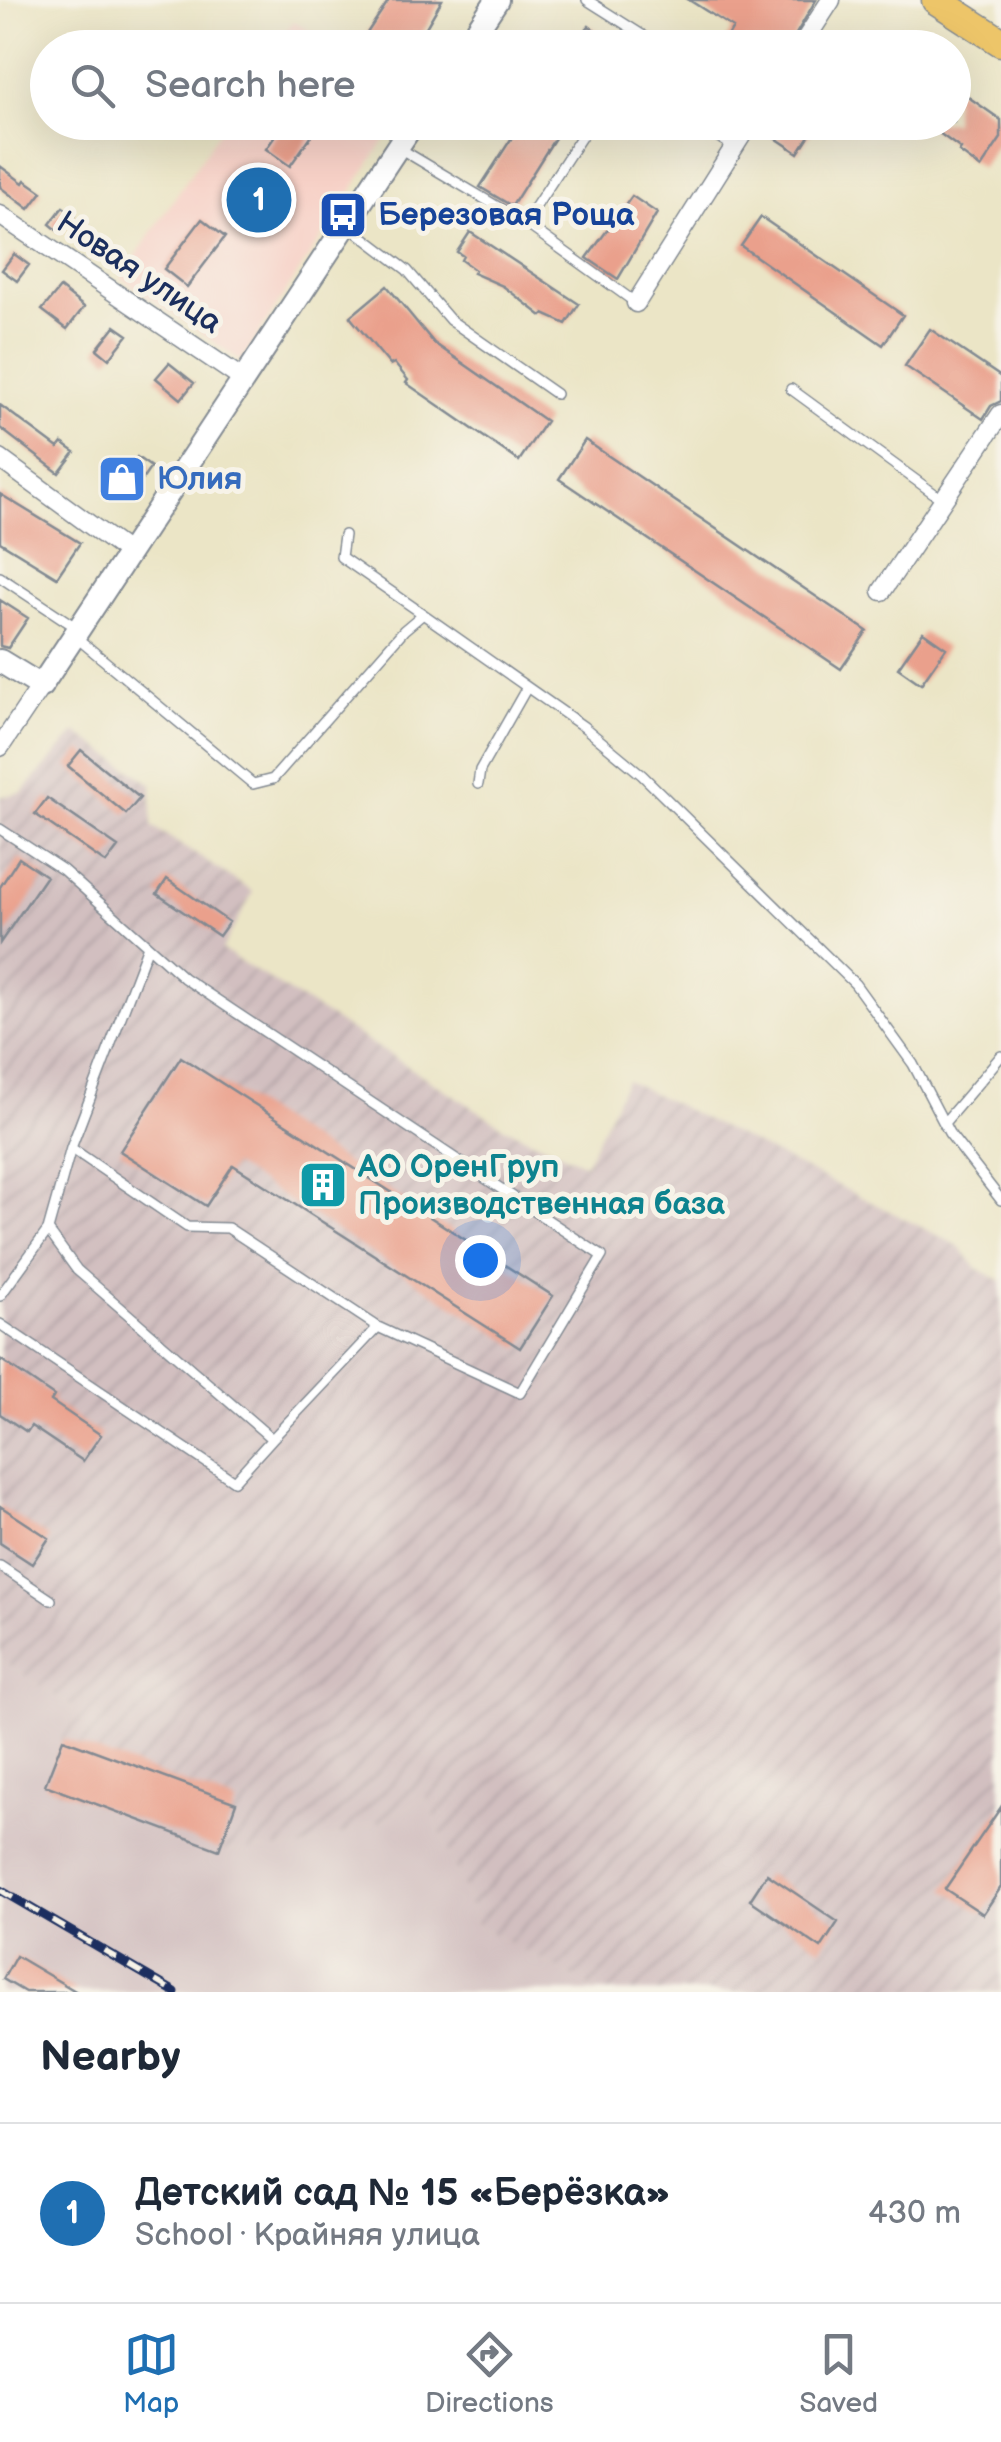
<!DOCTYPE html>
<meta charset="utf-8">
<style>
:root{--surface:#fff;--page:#f2f2f3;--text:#1f2937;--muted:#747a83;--line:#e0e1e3;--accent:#1f6fb2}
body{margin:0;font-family:"Balsamiq Sans",sans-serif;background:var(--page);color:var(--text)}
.you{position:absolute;left:480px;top:1260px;width:35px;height:35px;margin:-25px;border:8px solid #fff;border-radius:50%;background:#1a73e8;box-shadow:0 0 0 15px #1a73e833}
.badge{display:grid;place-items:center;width:65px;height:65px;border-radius:50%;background:var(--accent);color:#fff;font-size:32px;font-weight:700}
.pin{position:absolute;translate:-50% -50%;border:5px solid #fff;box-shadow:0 2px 10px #0006}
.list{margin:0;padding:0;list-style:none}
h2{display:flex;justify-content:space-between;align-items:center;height:130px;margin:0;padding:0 40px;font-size:42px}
h2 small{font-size:32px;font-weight:400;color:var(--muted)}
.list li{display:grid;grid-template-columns:65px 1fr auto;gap:30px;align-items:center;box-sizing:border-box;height:180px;padding:0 40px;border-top:2px solid var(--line)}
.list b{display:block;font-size:38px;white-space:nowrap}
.list p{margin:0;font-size:32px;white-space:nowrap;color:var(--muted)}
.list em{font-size:32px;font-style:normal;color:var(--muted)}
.icon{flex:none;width:55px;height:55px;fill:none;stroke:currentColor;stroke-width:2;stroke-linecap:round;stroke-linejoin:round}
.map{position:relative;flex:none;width:1001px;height:1992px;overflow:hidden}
.search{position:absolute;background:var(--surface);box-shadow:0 10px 40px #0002;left:30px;right:30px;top:30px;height:110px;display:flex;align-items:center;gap:25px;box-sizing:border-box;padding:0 35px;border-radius:55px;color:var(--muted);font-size:38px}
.sheet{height:310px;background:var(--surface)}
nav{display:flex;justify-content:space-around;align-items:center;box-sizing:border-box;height:140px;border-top:2px solid var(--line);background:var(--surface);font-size:28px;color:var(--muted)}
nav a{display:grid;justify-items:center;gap:5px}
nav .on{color:var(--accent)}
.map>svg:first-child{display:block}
.built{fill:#f7d1c7}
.industrial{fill:url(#industrial-furrows)}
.railway{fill:#d2bfc0}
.building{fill:#eaa08c}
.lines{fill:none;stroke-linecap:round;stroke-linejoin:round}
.service-casing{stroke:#838a92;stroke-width:12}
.minor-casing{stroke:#838a92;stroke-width:21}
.tertiary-casing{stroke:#838a92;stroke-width:26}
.primary-casing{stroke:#838a92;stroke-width:31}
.service{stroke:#fff;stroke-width:9}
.minor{stroke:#fff;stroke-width:18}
.tertiary{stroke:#fff;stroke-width:22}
.primary{stroke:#edc569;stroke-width:28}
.rail-casing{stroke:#1b2f5e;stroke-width:9}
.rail{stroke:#f7f3e8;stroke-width:5;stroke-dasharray:15;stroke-linecap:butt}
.labels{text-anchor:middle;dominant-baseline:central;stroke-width:10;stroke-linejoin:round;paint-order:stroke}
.transit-label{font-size:32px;font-weight:bold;fill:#164399;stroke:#f7f3e8;text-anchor:start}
.street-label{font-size:32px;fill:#1b2f5e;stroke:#f7f3e8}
.shop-label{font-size:32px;font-weight:bold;fill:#366cbe;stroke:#f7f3e8;text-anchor:start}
.culture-label{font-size:32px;font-weight:bold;fill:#0d838f;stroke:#f7f3e8;text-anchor:start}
</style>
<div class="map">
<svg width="1001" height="1992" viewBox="0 0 1001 1992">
<defs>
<pattern id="industrial-furrows" width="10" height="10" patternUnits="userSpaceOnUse" patternTransform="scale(2.5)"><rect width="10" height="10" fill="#d2bfc0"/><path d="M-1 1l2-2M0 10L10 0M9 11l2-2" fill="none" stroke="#b4a4a7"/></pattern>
</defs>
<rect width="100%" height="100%" fill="#f7f3e8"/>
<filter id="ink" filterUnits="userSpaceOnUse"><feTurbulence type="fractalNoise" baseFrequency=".01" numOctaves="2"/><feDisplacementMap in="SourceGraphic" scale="20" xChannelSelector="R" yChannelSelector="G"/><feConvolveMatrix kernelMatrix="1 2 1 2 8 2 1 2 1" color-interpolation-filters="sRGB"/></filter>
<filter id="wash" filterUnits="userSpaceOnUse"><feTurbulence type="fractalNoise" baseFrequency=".0048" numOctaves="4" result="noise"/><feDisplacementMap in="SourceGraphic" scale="40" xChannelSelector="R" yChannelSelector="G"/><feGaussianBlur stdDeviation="2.25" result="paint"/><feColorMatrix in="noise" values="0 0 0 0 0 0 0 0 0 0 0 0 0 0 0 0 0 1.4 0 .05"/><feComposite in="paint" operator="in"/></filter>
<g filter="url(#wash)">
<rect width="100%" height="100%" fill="#ebe5c6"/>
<!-- built -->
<path class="built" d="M293 21 335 47H275Z
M225 123H396L241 361 121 278Z"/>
<!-- industrial -->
<path class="industrial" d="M76 732 152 784V826L253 892 222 950 506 1128 585 1164 626 1080 957 1245 977 1268 1001 1281V1992H600L478 1926 426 1797 390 1818 301 1848 222 1851 43 1787 72 1707 0 1659V797L23 792Z"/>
<!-- railway -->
<path class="railway" d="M0 1659 72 1707 44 1787 222 1851 301 1848 390 1818 426 1797 478 1926 600 1992H0Z"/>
<g id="blocks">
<!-- building -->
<path class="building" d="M389 0H442L414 48H366L373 37 367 33Z
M689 0H816L788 48H721L733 28Z
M589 26 621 48H570Z
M954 87 1001 120V138L981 168 959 152 961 149 924 122H954Z
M285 122H321L290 166 266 149Z
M522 122H565L512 206 480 187Z
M771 122H818L798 153 765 131Z
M0 166 23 183 25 180 42 192 29 209 0 187Z
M632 196 657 213 618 279 587 258Z
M63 207 75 216 61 233 50 224Z
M761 217 903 315 883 345 741 246Z
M202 219 225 237 187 287 164 269Z
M470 232 579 304 566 324 544 314 542 316 503 286 473 273 475 270 461 260 463 256 457 252Z
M14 254 29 265 17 281 2 270Z
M387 286 434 343 546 421 519 461 406 383 408 380 394 363 390 365 350 317Z
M60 288 84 307 67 329 42 310Z
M115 326 128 335 109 359 97 349Z
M930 329 1001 377V401L991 406 983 419 905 366Z
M169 363 194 383 181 399 156 378Z
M0 405 58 448 62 443 75 452 59 473 0 428Z
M585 440 867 631 841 669 559 479Z
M137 457 151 467 136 489 122 479Z
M0 494 80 543 57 577 0 542Z
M0 600 28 618 8 648 0 646Z
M923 632 946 648 921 684 898 668Z
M81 750 140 798 126 814 68 766Z
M47 798 118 847 106 863 35 814Z
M19 858 46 876 0 943V887Z
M167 879 229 922 219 936 157 894Z
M181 1057 553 1296 520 1348 233 1165 206 1206 120 1151Z
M0 1359 54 1396 51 1401 101 1435 83 1461 31 1426 27 1432 0 1414Z
M0 1506 49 1538 32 1564 0 1543Z
M63 1739 236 1803 219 1850 45 1785Z
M1001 1807V1887L983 1914 945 1889Z
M767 1874 838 1922 821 1948 750 1900Z
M16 1956 77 1992H25L3 1979Z"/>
</g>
</g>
<g filter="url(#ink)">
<use href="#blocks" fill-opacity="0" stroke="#838a92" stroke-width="2.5"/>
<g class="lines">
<!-- service casing -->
<g class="service-casing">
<path id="service" d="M587 0 647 38 640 48
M695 122 734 147
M399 148 525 223 636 303
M525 223 591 122
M349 226 407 270 450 320 556 394
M791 389 943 500
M344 535 341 557 423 614
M0 577 77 628
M77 638 253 784 273 779 404 630 423 614 584 727 642 775 855 984 913 1064 949 1133 1001 1200
M478 784 480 770 526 689
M0 829 63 870 184 978 602 1256 520 1393 378 1327 228 1228 187 1227 71 1148 48 1230 77 1270 272 1439 234 1481 0 1324
M944 1123 1001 1056
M71 1148 148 946
M0 1296 48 1230
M272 1439 378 1327
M0 1566 51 1600"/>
</g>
<!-- minor casing -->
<g class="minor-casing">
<path id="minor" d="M800 48 831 0
M0 215 244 380
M636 303 750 122
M0 459 130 554
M882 591 1001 414
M0 747 41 686"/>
</g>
<!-- tertiary casing -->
<g class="tertiary-casing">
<path id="tertiary" d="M465 48 497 0
M0 661 41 686 414 122"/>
</g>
<!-- primary casing -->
<g class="primary-casing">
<path id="primary" d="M936 0 1001 42"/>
</g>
<!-- service -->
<use href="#service" class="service"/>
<!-- minor -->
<use href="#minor" class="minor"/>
<!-- tertiary -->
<use href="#tertiary" class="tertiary"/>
<!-- primary -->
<use href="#primary" class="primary"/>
<!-- rail casing -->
<g class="rail-casing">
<path id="rail" d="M0 1890 175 1992"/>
</g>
<!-- rail -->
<use href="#rail" class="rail"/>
</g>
</g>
<!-- icons -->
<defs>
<g id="bus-square" transform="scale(2.5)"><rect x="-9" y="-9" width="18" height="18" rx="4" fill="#1a4fb4" stroke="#f7f3e8"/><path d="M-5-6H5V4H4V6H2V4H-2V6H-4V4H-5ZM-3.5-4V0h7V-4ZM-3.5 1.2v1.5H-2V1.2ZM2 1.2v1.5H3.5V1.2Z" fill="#fff"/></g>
<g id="shop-square" transform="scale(2.5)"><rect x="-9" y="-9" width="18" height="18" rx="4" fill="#3f7fe0" stroke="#f7f3e8"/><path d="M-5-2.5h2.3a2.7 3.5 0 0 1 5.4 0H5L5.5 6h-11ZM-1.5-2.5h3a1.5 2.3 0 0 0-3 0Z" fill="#fff"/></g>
<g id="building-square" transform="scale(2.5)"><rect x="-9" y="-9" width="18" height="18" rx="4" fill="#0f9aa8" stroke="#f7f3e8"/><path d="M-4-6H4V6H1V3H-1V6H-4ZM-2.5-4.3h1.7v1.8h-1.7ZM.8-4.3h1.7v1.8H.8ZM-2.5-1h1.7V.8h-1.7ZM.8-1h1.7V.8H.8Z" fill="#fff"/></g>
</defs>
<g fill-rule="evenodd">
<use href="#bus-square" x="343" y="215"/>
<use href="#shop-square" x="122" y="479"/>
<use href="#building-square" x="323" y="1185"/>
</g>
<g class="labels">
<!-- transit labels -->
<g class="transit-label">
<text x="378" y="215">Березовая Роща</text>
</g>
<!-- street labels -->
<g class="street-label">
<text transform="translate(139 273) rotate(34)">Новая улица</text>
</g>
<!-- shop labels -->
<g class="shop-label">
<text x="157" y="479">Юлия</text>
</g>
<!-- culture labels -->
<g class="culture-label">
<text x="358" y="1167">АО ОренГруп<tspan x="358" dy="37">Производственная база</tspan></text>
</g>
</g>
</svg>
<div class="you"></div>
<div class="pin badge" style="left:259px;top:200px">1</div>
<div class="search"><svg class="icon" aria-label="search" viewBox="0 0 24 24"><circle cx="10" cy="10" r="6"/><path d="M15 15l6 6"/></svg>Search here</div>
</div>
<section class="sheet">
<h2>Nearby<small></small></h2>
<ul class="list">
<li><span class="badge">1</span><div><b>Детский сад № 15 «Берёзка»</b><p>School · Крайняя улица</p></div><em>430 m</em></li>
</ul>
</section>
<nav>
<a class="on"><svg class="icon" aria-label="map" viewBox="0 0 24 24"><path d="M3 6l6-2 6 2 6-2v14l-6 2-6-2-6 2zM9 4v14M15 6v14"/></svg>Map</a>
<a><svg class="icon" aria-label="directions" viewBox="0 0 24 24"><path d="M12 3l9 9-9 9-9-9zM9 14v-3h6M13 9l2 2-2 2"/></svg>Directions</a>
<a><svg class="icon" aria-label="saved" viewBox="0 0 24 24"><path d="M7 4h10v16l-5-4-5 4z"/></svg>Saved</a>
</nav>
